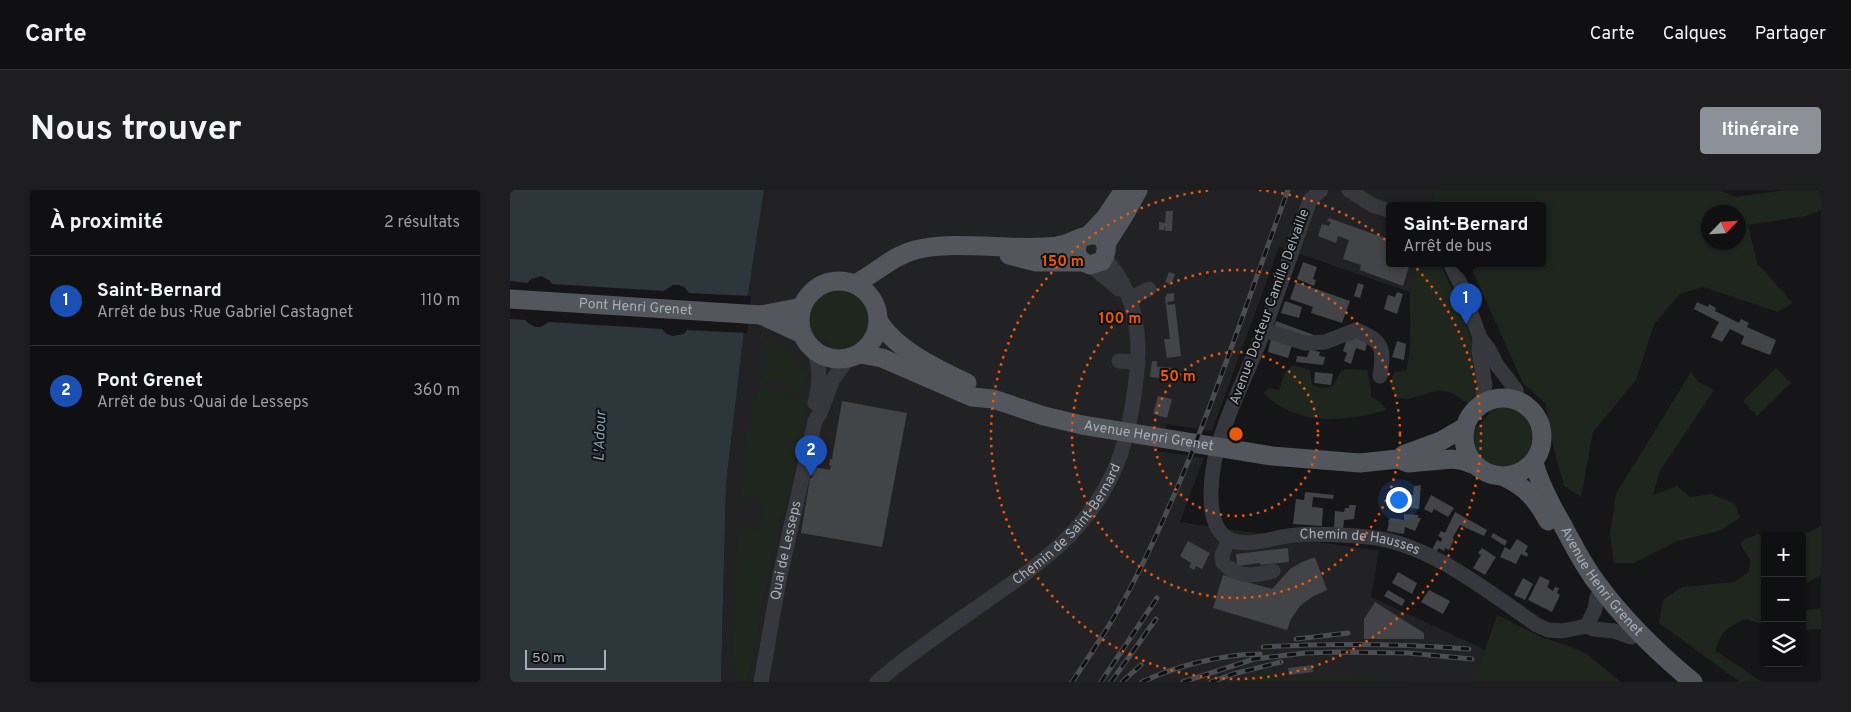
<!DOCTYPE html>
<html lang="fr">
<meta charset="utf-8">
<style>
:root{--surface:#101012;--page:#1e1e20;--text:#f1f3f6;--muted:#9c9d9f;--line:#303032;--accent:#8c9099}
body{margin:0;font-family:Overpass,sans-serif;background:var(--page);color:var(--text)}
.controls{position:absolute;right:15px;bottom:15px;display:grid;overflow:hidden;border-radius:5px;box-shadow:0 1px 4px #0004}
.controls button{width:45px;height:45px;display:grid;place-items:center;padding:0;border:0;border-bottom:1px solid var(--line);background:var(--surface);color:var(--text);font:25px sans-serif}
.compass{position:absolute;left:1191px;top:15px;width:45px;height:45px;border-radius:50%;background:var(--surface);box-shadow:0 1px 4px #0004;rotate:65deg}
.scale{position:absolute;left:15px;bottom:12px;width:81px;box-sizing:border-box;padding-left:5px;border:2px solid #a8aeb7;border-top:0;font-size:14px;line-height:18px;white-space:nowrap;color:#a8aeb7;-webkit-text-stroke:4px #111113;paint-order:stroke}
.you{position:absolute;left:888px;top:309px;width:18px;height:18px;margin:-12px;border:4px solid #fff;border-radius:50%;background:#1a73e8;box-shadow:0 0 0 8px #1a73e833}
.badge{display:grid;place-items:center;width:32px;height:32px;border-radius:50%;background:var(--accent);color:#fff;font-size:16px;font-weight:700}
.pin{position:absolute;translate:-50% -41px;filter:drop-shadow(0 1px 2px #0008)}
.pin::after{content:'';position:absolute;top:26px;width:18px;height:15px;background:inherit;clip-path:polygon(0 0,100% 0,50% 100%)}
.popup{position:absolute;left:876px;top:12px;width:160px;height:65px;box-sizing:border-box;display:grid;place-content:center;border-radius:5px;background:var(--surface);filter:drop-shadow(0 1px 4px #0005);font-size:16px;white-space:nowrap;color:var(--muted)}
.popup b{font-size:19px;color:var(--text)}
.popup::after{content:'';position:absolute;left:50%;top:100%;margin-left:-10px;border:10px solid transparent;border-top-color:var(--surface)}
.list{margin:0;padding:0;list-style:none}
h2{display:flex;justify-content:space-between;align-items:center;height:65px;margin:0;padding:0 20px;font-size:21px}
h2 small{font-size:16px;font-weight:400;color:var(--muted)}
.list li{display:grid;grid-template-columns:32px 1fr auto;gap:15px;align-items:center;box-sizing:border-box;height:90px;padding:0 20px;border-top:1px solid var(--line)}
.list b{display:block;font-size:19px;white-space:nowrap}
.list p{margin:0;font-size:16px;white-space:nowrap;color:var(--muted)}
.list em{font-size:16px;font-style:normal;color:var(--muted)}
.icon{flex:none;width:28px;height:28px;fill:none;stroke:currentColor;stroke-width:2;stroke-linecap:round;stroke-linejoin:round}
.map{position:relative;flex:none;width:1311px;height:492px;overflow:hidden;border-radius:5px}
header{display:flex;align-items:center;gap:30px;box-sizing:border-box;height:70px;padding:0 25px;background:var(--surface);border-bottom:1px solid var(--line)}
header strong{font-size:24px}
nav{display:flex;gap:28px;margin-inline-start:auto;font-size:18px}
.intro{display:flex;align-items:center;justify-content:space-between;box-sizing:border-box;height:120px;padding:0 30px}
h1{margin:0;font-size:35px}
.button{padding:12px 22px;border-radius:5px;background:var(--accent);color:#fff;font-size:18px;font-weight:700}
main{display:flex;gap:30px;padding:0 30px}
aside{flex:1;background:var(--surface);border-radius:5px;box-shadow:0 1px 4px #0004}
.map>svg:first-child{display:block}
.built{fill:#222225}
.green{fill:#1e261e;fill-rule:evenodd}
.water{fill:#2c363b}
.pier{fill:#161618}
.building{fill:#424448}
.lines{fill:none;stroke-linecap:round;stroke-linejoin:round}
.minor{stroke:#37383d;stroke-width:15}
.major{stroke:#53565c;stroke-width:19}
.rail-casing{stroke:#4a4d52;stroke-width:5}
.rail{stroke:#111113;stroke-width:3;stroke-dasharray:9;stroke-linecap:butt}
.ring{fill:none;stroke:#e8590c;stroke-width:2.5;stroke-dasharray:2.5 5}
.labels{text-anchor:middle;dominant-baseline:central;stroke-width:4;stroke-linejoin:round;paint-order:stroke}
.street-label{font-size:14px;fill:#a8aeb7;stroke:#111113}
.water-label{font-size:15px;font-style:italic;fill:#7fa0b2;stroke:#111113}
.centre{fill:#e8590c;stroke:#111113;stroke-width:2.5}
.ring-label{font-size:15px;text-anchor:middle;font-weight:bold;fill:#e8590c;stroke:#111113;stroke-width:4;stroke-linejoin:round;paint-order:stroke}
</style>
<header>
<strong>Carte</strong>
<nav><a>Carte</a><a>Calques</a><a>Partager</a></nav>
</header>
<div class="intro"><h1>Nous trouver</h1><a class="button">Itinéraire</a></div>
<main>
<aside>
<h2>À proximité<small>2 résultats</small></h2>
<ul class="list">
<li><span class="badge" style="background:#1a4fb4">1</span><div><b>Saint-Bernard</b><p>Arrêt de bus · Rue Gabriel Castagnet</p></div><em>110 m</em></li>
<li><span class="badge" style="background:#1a4fb4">2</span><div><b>Pont Grenet</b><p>Arrêt de bus · Quai de Lesseps</p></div><em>360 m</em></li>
</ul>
</aside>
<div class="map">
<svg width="1311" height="492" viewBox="0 0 1311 492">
<rect width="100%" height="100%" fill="#161618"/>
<!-- built -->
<path class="built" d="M254 0H924L922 15H880V73H907L900 102 769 57 702 241 657 234 647 261 694 268 670 332 869 361 861 407 978 461 974 492H211L216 294 239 98Z"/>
<!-- green -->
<path class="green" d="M924 0H1209L1225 7 1276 0H1311V20L1296 26 1238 35 1247 73 1283 113 1268 122 1193 97 1170 104 1144 134 1126 190 1083 242 1071 307 1054 296 1044 260 1035 213 1013 193 959 73H1032V15H922ZM1198 22H1228V52H1198Z
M907 73H930C942 99 988 192 961 214L951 210 945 204 929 200 898 209 887 208 881 199 882 188 885 182 896 180C903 155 899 129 900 104 900 94 905 83 907 73Z
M325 99C372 101 370 160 324 161 318 151 311 147 301 144 294 122 303 104 325 99Z
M254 149 269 152V160L281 161V170H291L290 179 299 180C296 190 296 204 285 206 271 190 267 185 247 196L249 187 253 188Z
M783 175 800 180 802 194C809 199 815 198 823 196L831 181 837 179 857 180 861 198V206L870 212 877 220C835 232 788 237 753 203L759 198 769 200 775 182Z
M1266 178 1281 193 1247 226 1233 211Z
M1181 182 1190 193 1204 200 1150 281 1143 305 1167 296 1180 307 1201 304 1225 314 1230 328 1209 341 1167 351 1124 373H1104L1100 345 1106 304Z
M301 193 300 207 274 326 269 330 237 492H225L222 457 229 334 237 338 241 335 246 339 250 340 253 309 230 307C232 283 234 260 238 236 240 228 241 218 244 210 247 202 254 196 262 196 272 195 278 208 288 211L297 204Z
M993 214C1053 223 1019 299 978 274 966 266 962 255 963 241L978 225 980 217Z
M1311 336V385L1292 395V346H1290Z
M1248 344 1255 348V435L1236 429C1217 438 1211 440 1206 461L1252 492H1230L1149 433 1153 410 1172 397 1224 392 1239 382 1240 370 1230 354 1235 349Z
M1311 418V439L1292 440V421Z
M987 425 1031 447 1059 456 1077 464 1111 492H964Z
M759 480 778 488 813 485 906 492H725Z"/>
<!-- water -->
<path class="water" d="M0 0H254L239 98 216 294 211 492H0Z"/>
<!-- pier -->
<path class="pier" d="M31 86 39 90 42 94 154 101 163 95H169L174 97 179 103 241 106 237 143 177 140 174 144 162 146 157 144 152 139 39 132 31 137H25L18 133 15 130 0 129V91L17 93 21 89Z"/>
<!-- building -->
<path class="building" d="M656 21H663L662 41H655V35L654 40H649V32L655 33Z
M819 28 880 50V73H900L893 96 850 80 851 75 833 69 839 50 828 46 826 53 808 46 812 34 819 36 821 32 817 31Z
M793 72 807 77 803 89 806 90 804 96 787 89Z
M659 82 665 84 661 95 655 92Z
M786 92 840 111 832 133 801 123 803 117 780 109Z
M848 93 854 95 850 108 844 106Z
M887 102 893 104 887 124 874 119 878 105 885 107Z
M664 103V111L657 112 658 115 665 114 671 166 657 168 654 149H660L655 107 657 106 656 104Z
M775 111 792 117 789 128 771 123Z
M1187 112 1198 117 1199 114 1206 118 1205 121 1229 133 1231 129 1239 133 1237 137 1266 150 1260 165 1231 154 1234 146 1220 139 1212 152 1201 147 1209 132 1184 119Z
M766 131 804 145 802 150 763 141Z
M845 144 858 151 855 161 846 158 841 174 834 171 837 163 833 161 837 149 843 150Z
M762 145 783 152 778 168 758 162Z
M887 151 896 154 894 170 882 167Z
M800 159 810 162 809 166 815 167 813 175 786 172 787 166 797 167Z
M642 171H647V177L664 178V183H667L666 189 640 187Z
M805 182 823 184 821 195 804 193Z
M648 206 662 209 657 228 643 224Z
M332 211 397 223 372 357 291 343 300 288H302L304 277 320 280 321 276 319 275 320 269H322Z
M911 295 909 319 883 316 884 303 903 305 904 296Z
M795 302 824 305 823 309 803 307 802 317 813 318 812 336 783 334 786 309 794 310Z
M921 305 944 318 938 327 924 319 922 323 914 319Z
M839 315H846L844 329 834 330 833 339 824 338 825 321 834 322 835 318H839Z
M945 322 977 340 974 346 950 335 943 347 944 350 939 360 935 358 934 361 928 358 927 362 922 360 927 350 931 352 932 348 928 346 931 341 935 343Z
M894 324 908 325V328H911L905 341 895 337 894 344 877 341 879 333 878 332 880 328 894 330Z
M983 343 997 351 995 356 981 347Z
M1007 349 1018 356 1015 362 1018 363 1017 367 1011 364 1006 374 990 367 995 357 1000 360Z
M678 351 700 363 692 379 686 376 684 380 679 377 681 373 670 366Z
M778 358 779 372 750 375V373L727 376 726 364Z
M972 358 986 367 975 385 963 378 971 365 968 363Z
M805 367 817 400 802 407 790 416 781 429 777 440 703 418 713 385 762 399 780 379 792 372Z
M888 382 907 393 902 404 882 393Z
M1030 386 1040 391 1037 397 1043 401 1045 397 1049 398 1047 403 1050 405 1042 422 1018 410Z
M1013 388 1023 394 1015 410 1004 405Z
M878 400 895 410 892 416 874 406Z
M919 400 940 411 933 424 911 412Z
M865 412 914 443V449H854V429Z
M802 475 803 482 779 485 778 478Z"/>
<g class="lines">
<!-- minor -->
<g class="minor">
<path id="s1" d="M811 0 800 10C784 55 769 100 752 145 739 180 721 214 710 250 702 274 691 335 719 349 739 359 765 346 786 345 807 343 836 345 858 347 920 353 978 402 1027 435L1038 440 1052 441 1077 436 1084 439 1104 441 1121 447"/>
<path d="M839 0 862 15 880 21"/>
<path d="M940 73 951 95 970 148 978 158 987 175 1006 200 1008 211"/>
<path d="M580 75 609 99"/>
<path d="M619 109 639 99"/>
<path d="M754 140 795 153 815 152 846 140C874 152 874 157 870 186"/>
<path d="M970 148 969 161 975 195 972 214"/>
<path d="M305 161C310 180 310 194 305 213"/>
<path d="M609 171 628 172"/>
<path d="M719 349 712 365 713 373C728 388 744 386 763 381"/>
<path d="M1077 436 1085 419 1087 407"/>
<path id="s2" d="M251 492 270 385 305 231 310 223 323 189 338 169"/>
<path id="s3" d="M367 492 386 476C414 455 443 434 472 414 529 375 580 340 607 274 618 246 623 218 626 189 632 147 625 99 594 68"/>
</g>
<!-- major -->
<g class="major">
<path d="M580 44 595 28 614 0"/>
<path d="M596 54 615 24 628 0"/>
<path d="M499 65 526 72H573"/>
<circle cx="329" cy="130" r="39"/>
<path d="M345 94C365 84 382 66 405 60 443 50 494 60 535 57 542 57 549 56 555 54 567 50 591 35 596 56 597 62 595 66 592 71L580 75C567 71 562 59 571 48"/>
<path id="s4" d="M0 109 251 125 292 117"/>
<path d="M251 125 292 144"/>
<path d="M369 132C388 161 426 178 457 193"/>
<path id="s5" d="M350 164 372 168 462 207 483 209 534 226 572 235 762 266 850 273 888 269 898 273 942 269 954 271 965 275"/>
<circle cx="993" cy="247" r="39"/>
<path d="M893 265 931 251 955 237"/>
<path id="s6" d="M1024 272C1029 293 1041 315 1052 334 1063 354 1073 375 1087 393 1114 430 1148 463 1183 492"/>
<path d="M994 287C1017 298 1026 309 1038 331"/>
</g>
<!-- rail casing -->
<g class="rail-casing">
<path id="rail" d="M786 449 838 443
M753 457C822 453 891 454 959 459
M562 492C584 459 607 425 625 389 688 265 730 130 778 0
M591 492 647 408
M601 492 646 429
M612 492 631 475
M632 492C665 476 714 464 750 464
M673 492 744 469 795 463 827 462 898 463 962 469
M701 492 723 484 771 472"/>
</g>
<!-- rail -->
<use href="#rail" class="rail"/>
</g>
<!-- distance rings -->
<g class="ring">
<circle cx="726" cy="244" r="82"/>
<circle cx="726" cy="244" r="164"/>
<path d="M749 0A245 245 0 1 1 703 0"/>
</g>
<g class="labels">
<!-- street labels -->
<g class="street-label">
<text stroke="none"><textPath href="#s4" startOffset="126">Pont Henri Grenet</textPath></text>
<text transform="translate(760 117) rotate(-70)">Avenue Docteur Camille Delvaille</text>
<text stroke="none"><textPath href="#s5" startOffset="302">Avenue Henri Grenet</textPath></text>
<text stroke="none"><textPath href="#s3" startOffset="249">Chemin de Saint-Bernard</textPath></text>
<text stroke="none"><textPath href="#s1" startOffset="510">Chemin de Hausses</textPath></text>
<text stroke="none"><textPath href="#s2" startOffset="134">Quai de Lesseps</textPath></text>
<text stroke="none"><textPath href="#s6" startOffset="138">Avenue Henri Grenet</textPath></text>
</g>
<!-- water labels -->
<g class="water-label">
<text transform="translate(91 246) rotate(-88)">L'Adour</text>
</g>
</g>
<circle cx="726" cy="244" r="8" class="centre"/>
<g class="ring-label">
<text x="553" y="76">150 m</text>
<text x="610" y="133">100 m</text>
<text x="668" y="191">50 m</text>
</g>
</svg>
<div class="controls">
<button>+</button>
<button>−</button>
<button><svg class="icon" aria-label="layers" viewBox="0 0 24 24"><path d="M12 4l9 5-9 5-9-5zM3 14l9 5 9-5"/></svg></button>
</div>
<svg class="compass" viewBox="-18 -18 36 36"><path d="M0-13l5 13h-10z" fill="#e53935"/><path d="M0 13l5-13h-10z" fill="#9c9d9f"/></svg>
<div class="scale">50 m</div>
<div class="you"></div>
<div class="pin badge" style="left:956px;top:134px;background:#1a4fb4">1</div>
<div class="popup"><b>Saint-Bernard</b>Arrêt de bus</div>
<div class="pin badge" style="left:301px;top:286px;background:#1a4fb4">2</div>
</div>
</main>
